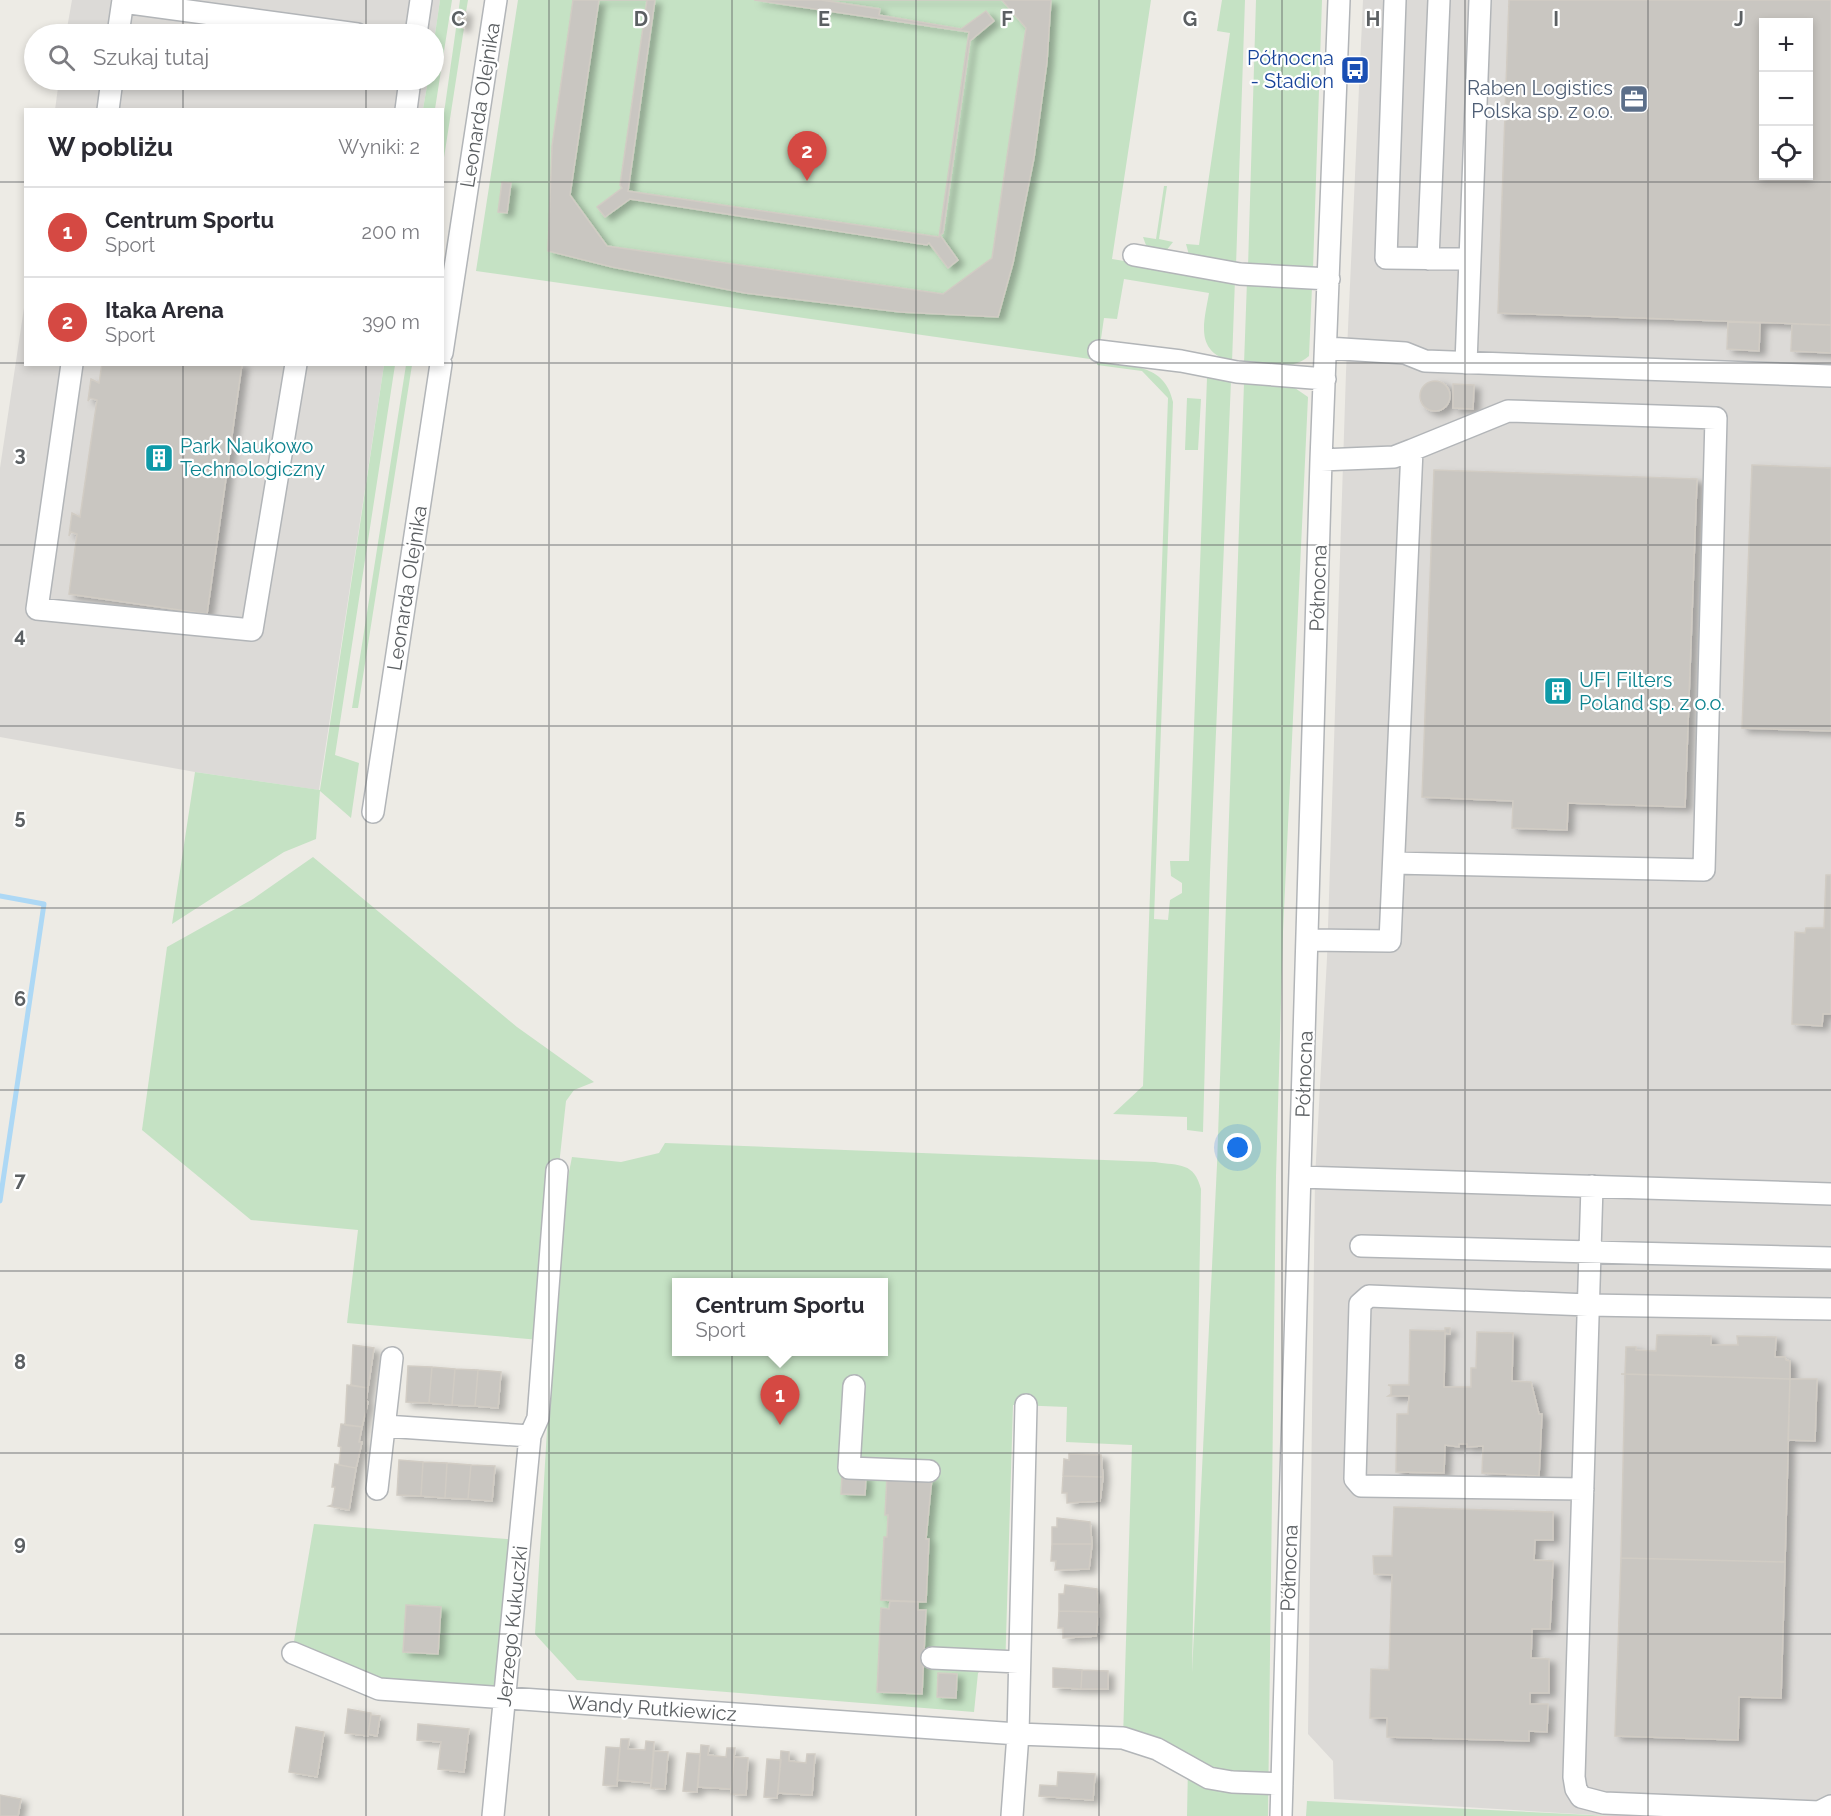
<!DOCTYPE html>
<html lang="pl">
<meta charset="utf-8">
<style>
:root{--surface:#fff;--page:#f2f2f3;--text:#2b2b33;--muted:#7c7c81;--line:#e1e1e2;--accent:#d54943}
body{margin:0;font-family:Raleway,sans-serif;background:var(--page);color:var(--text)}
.controls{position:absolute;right:18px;top:18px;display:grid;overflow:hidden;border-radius:0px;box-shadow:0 3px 9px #0003}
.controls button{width:54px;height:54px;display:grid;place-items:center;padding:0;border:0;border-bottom:2px solid var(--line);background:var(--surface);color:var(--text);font:30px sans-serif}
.you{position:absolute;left:1238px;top:1148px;width:21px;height:21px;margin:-15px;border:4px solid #fff;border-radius:50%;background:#1a73e8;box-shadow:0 0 0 9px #1a73e833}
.badge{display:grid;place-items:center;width:39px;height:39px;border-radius:50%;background:var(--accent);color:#fff;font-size:20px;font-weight:700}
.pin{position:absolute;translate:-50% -50px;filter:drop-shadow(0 2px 3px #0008)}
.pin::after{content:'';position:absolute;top:32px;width:21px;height:18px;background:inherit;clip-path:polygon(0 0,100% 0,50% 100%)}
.popup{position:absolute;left:672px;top:1278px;width:216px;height:78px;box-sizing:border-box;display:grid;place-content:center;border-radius:0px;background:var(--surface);filter:drop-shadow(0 2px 4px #0005);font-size:20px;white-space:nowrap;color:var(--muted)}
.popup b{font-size:22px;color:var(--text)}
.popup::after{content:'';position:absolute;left:50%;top:100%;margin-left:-12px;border:12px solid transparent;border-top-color:var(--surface)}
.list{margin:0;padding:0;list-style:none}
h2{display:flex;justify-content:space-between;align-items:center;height:78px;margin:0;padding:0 24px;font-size:26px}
h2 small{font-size:20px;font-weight:400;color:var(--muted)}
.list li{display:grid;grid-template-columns:39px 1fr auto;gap:18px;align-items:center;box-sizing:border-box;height:90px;padding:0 24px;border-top:2px solid var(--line)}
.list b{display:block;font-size:22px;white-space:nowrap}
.list p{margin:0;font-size:20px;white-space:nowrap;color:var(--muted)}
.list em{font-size:20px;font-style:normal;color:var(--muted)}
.icon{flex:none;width:33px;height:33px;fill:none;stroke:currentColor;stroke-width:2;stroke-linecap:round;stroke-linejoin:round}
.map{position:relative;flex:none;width:1831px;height:1816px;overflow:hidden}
.search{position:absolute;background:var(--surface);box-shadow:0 3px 9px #0003;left:24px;top:24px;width:420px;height:66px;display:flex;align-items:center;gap:15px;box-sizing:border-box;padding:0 21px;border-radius:33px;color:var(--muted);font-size:22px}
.panel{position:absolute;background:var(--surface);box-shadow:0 3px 9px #0003;left:24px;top:108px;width:420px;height:258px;border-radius:0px}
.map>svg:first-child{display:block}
.industrial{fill:#dcdad7;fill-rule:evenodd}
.green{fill:#c5e2c4;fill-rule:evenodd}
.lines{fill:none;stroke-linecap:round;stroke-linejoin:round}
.stream{stroke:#add8f5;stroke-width:5}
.building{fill:#c9c6c1;stroke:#d1ccc4;stroke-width:1.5;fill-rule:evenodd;filter:url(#shadow)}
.minor-casing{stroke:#b2b5b8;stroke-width:24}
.minor{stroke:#fff;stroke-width:21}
.grid{fill:none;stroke:#5c6063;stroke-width:1.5;stroke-opacity:0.55}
.labels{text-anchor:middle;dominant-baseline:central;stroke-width:4.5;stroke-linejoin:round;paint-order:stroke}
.transit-label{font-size:20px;fill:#164399;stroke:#fff;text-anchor:end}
.service-label{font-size:20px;fill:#4e5e75;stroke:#fff;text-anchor:end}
.street-label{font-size:20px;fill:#5c6063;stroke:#fff}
.culture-label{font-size:20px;fill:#0d838f;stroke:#fff;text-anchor:start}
.grid-label{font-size:20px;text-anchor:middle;font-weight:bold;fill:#5c6063;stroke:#fff;stroke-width:4.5;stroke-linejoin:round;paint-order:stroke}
</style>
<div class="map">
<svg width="1831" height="1816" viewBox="0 0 1831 1816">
<defs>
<filter id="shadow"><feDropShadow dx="6" dy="4" stdDeviation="3" flood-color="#0004"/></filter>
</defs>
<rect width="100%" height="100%" fill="#edebe5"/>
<!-- industrial -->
<path class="industrial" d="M72 0H440L434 41V34H66Z
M1363 0H1831V1816H1611L1334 1799 1333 1761 1308 1734 1315 1178 1327 958 1346 372ZM1764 22H1808V176H1764Z
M59 80H428L423 109 55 110Z
M25 301 26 364 384 365 319 790 195 772 0 737V468Z"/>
<!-- green -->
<path class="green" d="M440 0H452L435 109H423L428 80H434V41Z
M460 0H468L466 12 459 11 457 26 464 28 443 164V120Z
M518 0H1151L1112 259 1235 279 1232 362C1194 351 1204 323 1209 293L1124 279 1117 319 1104 318 1098 359C1129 367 1165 363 1173 402L1154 919 1168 920 1170 900 1182 893V883L1171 876 1170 861H1189L1207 378 1231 381 1210 873 1203 1132 1187 1130V1117L1113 1114 1143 1086 1168 398 1142 371 1097 365V360L476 271Z
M1222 0H1245L1236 266 1189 255 1186 244 1199 245 1230 33 1217 31Z
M1256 0H1322L1313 269 1248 267Z
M1164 186H1167L1159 239 1173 242 1166 251 1147 248 1143 237 1156 239Z
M1247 281 1312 287 1309 356C1292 371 1266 365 1244 364Z
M384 365H395L335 755 359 763 351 818 320 791 316 839 284 852 172 924 195 772 320 790Z
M406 365H412L358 708H352Z
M1244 383 1292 386 1308 397 1283 932 1276 1176 1268 1816H1187L1188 1766 1123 1738 1132 1445 1066 1442 1067 1407 1013 1405 1005 1672C997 1669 985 1666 978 1673L974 1712 577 1680 535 1634 556 1277 569 1172 572 1157 621 1162 659 1153 665 1143 1155 1162C1180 1166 1194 1162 1201 1189L1192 1673 1217 1165ZM676 1282H884V1352H676Z
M1187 398 1201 399 1198 450H1185Z
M313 857 517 1027 594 1082 574 1090 566 1101 540 1340 347 1323 358 1230 251 1220 142 1130 167 947 253 899Z
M314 1524 520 1540 505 1697 379 1689 292 1653Z
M1307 1801 1611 1816H1306Z"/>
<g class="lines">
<!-- stream -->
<path class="stream" d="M0 896 44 904 0 1201"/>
</g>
<!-- building -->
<path class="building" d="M573 0H655L628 191 939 237 969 32 754 0H1051L1047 62 1034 158 1013 263 998 317 900 312 745 293 612 267 548 251 552 146Z
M599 0H647L620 185 622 188 597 207 605 217 630 199 927 245 929 243 948 268 958 260 940 235 943 233 970 41 994 21 986 11 961 29 879 15 880 9 821 0H1002L1026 28 992 258 943 294 607 246 570 195Z
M1509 0H1831V325L1498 313ZM1764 22H1808V176H1764Z
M459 10 466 12 464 28 457 26Z
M217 28 243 31V34H216Z
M502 182 511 183 507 213 498 212Z
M1728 322 1760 323 1759 351 1727 349Z
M1792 324 1831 325V353L1791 351Z
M102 364H242L207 614 69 594 77 534 71 532 69 536 72 513 80 517 97 400 90 398 88 401 91 379 99 383Z
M1420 396a15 15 0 1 1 30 0a15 15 0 1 1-30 0Z
M1453 384 1474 385 1473 409 1453 408Z
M1752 465 1831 468V731L1742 728Z
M1434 470 1697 479 1685 807 1568 803 1567 830 1512 828 1513 801 1422 797Z
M1826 875H1831V1014H1823L1822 1026 1792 1024 1795 932 1805 933 1806 928H1824Z
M1445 1328H1450V1334L1445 1333 1444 1387H1471V1368H1476L1477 1332 1513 1333 1512 1381 1531 1382 1539 1414H1542L1539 1476 1482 1473 1483 1446 1467 1447V1444H1459V1447L1445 1445 1444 1473 1396 1472 1397 1414H1408L1409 1396H1388L1391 1394V1386L1388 1385H1409L1410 1330 1445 1331Z
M1657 1335 1711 1336V1345H1738L1737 1336 1776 1337 1775 1357H1785L1786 1360 1790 1361V1379L1621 1374H1625L1626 1347H1636V1350L1656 1351Z
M353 1345 374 1348 368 1388 351 1385Z
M408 1366 432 1367 429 1403 406 1402Z
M432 1367 455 1369 452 1405 429 1403Z
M455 1369 478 1370 475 1406 452 1405Z
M478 1370 501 1372 498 1408 475 1406Z
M1625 1374 1790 1379 1785 1562 1621 1558Z
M1790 1379H1817L1815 1441 1788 1440Z
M347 1385 368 1388 366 1401 368 1402 362 1427 345 1425Z
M341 1424 362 1427 359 1442H362L356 1468 339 1465 341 1447 338 1446Z
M1069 1454 1101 1455 1103 1477 1063 1476 1064 1459 1069 1460Z
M399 1460 423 1462 421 1496 397 1495Z
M423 1462 447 1463 445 1498 421 1496Z
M447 1463 471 1465 468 1499 445 1498Z
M335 1464 356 1468 349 1510 329 1506 332 1505 335 1487H332Z
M471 1465 495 1466 492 1501 468 1499Z
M842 1475 866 1476 865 1495 841 1494Z
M887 1476 932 1478 926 1539H929L926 1602 881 1600 884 1537H887L888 1515H885Z
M1063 1476 1103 1477 1100 1501 1067 1503V1493H1062Z
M1394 1507 1553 1512V1540H1535L1534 1560 1553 1561V1563L1550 1629H1532L1531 1658 1549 1659V1693H1530V1704H1548L1547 1732 1529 1731V1741L1387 1737V1718H1370L1371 1669 1389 1670 1392 1575 1374 1574 1373 1556H1392Z
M1057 1518 1090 1522 1092 1544H1052V1527H1057Z
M1052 1544H1092L1089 1569 1055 1570 1056 1561H1051Z
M1621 1558 1785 1562 1781 1698 1739 1697 1738 1740 1615 1736Z
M1065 1585 1097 1589 1099 1612 1059 1611V1594H1064Z
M890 1601 918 1602V1610H926L922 1694 877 1692 881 1608 889 1609Z
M406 1605 441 1607 438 1654 403 1652Z
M1059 1611 1099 1612 1096 1636 1063 1638V1628H1058Z
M1053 1668 1082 1670 1081 1689 1053 1687Z
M1082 1670 1108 1671V1689H1081Z
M938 1673 957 1674 956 1698 937 1697Z
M348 1709 371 1713 368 1736 345 1733Z
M371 1715 380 1716 377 1736 368 1734Z
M418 1724 469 1729 464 1772 438 1769 441 1742 417 1740Z
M296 1727 324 1732 317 1777 289 1772Z
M621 1739H629L628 1749 645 1750 646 1741 654 1742 651 1783 617 1780Z
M701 1745 709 1746 708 1755 726 1757 727 1748H735L731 1789 698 1787Z
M606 1747 620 1748 617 1786 603 1785Z
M654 1751 668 1752 665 1789 651 1788Z
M781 1751 789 1752V1761L806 1763 807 1754H815L812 1795 778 1793Z
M687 1753 700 1754 697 1792 683 1791Z
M734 1757 748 1758 746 1795 731 1794Z
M767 1759 781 1760 777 1798 764 1797Z
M1058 1772 1095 1774 1093 1800 1039 1796 1040 1785 1057 1786Z
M0 1795 21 1799 18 1816H0Z"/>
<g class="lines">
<!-- minor casing -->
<g class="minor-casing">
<path id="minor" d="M1395 0 1386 258 1470 259
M123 2 357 34
M118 34 123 0
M416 34 421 0
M108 110 112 80
M406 110 410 80
M1134 255 1240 274 1329 279
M1428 259 1439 0
M1327 348 1405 353 1425 361 1831 376
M1099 351 1181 361 1237 372 1325 379
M442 353 496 0
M1466 363 1480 0
M72 364 37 609 252 630 296 364
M1321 460 1394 457 1412 450
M373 812 441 364
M1308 940 1390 941 1412 450 1508 411 1716 418 1704 870 1394 863
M1300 1177 1831 1194
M1592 1186 1574 1777 1576 1789 1581 1797 1604 1803 1819 1812 1831 1806
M1361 1246 1831 1258
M854 1386 849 1468 929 1471
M1026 1405 1018 1734 1123 1738 1157 1749 1209 1778 1232 1782 1282 1784
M385 1426 530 1436
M377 1489 392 1358
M1583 1489 1361 1486 1355 1479 1360 1304 1369 1296 1588 1305 1831 1309
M293 1653 379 1689 1018 1734 1012 1816
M932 1658 1019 1662
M493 1816 530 1436 538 1418 557 1170
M1281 1816 1321 460 1339 0"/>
</g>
<!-- minor -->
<use href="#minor" class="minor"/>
</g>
<!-- grid -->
<path class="grid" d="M183 0V34M366 0V34M549 0V1816M732 0V1816M916 0V1816M1099 0V1816M1282 0V1816M1465 0V1816M1648 0V1816M183 80V110M366 80V110M0 182H26M442 182H1831M0 363H26M442 363H1831M183 364V1816M366 364V1816M0 545H1831M0 726H1831M0 908H1831M0 1090H1831M0 1271H1831M0 1453H1831M0 1634H1831"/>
<!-- icons -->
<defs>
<g id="bus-square" transform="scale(1.5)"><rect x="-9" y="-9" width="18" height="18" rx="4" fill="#1a4fb4" stroke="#fff"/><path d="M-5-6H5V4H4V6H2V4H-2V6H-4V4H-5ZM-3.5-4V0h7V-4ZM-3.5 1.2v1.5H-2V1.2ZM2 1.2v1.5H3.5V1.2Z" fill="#fff"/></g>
<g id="office-square" transform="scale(1.5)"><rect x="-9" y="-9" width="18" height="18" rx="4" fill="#5c6f8a" stroke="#fff"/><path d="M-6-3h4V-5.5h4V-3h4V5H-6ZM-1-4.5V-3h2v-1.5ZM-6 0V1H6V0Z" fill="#fff"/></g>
<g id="building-square" transform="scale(1.5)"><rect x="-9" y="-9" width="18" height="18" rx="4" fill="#0f9aa8" stroke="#fff"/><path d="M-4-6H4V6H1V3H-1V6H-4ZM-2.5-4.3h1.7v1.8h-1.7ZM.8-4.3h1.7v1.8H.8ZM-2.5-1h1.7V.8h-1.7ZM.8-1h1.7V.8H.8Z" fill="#fff"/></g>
</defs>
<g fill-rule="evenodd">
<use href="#bus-square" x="1355" y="70"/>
<use href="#office-square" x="1634" y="99"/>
<use href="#building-square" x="159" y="458"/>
<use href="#building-square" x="1558" y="691"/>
</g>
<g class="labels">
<!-- transit labels -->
<g class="transit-label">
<text x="1334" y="58">Północna<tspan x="1334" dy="23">- Stadion</tspan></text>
</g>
<!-- service labels -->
<g class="service-label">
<text x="1613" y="88">Raben Logistics<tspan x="1613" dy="23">Polska sp. z o.o.</tspan></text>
</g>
<!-- street labels -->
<g class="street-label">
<text transform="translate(480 105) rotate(-81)">Leonarda Olejnika</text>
<text transform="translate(407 588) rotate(-81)">Leonarda Olejnika</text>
<text transform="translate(1318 588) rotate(-88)">Północna</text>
<text transform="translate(1304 1074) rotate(-88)">Północna</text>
<text transform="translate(1289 1568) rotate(-88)">Północna</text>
<text transform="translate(512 1626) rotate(-84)">Jerzego Kukuczki</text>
<text transform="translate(652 1708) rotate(4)">Wandy Rutkiewicz</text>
</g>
<!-- culture labels -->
<g class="culture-label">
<text x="180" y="446">Park Naukowo<tspan x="180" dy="23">Technologiczny</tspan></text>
<text x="1579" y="680">UFI Filters<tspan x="1579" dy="23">Poland sp. z o.o.</tspan></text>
</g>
</g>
<g class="grid-label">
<text x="458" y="26">C</text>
<text x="641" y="26">D</text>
<text x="824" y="26">E</text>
<text x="1007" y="26">F</text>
<text x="1190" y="26">G</text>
<text x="1373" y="26">H</text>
<text x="1556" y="26">I</text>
<text x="1739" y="26">J</text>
<text x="20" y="461">3</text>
<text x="20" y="642">4</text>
<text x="20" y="824">5</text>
<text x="20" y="1006">6</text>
<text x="20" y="1187">7</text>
<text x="20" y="1369">8</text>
<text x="20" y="1550">9</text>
</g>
</svg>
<div class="controls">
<button>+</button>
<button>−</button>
<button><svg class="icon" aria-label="locate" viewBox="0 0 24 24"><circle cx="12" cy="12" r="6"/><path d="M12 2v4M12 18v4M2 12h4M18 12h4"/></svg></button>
</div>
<div class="you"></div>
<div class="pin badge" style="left:780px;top:1425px">1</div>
<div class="popup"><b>Centrum Sportu</b>Sport</div>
<div class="pin badge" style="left:807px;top:181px">2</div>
<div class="search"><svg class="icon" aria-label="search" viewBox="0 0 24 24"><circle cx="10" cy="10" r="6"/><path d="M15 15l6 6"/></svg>Szukaj tutaj</div>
<section class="panel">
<h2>W pobliżu<small>Wyniki: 2</small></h2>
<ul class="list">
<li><span class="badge">1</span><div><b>Centrum Sportu</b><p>Sport</p></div><em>200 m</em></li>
<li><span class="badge">2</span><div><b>Itaka Arena</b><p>Sport</p></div><em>390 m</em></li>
</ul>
</section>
</div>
